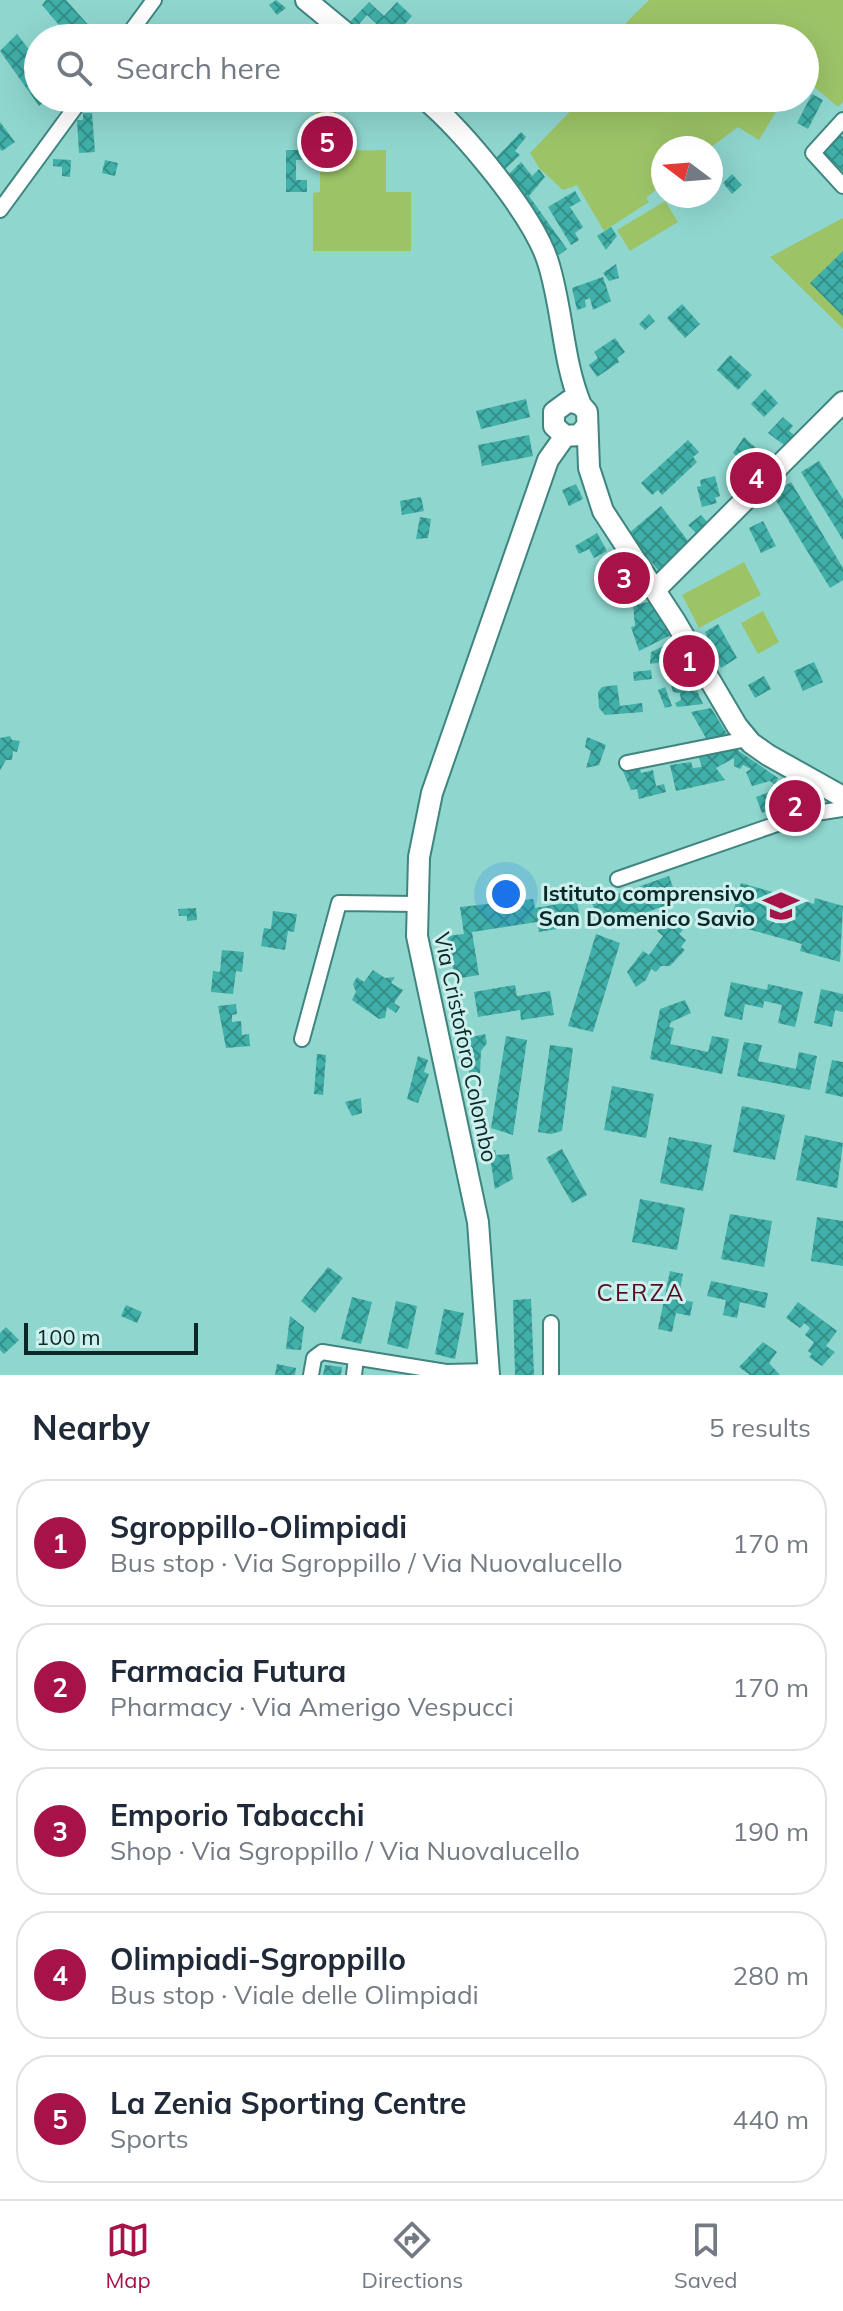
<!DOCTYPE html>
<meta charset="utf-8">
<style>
:root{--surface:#fff;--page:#f2f2f3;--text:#1f2937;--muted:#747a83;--line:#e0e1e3;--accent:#a71248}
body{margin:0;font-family:Mulish,sans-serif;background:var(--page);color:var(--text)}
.compass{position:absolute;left:651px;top:136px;width:72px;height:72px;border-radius:50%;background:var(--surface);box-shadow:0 8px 32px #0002;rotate:286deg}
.scale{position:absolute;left:24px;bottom:20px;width:174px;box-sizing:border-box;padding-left:8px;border:4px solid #092826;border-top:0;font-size:22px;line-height:28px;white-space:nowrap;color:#092826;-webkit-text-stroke:6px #cdf0ec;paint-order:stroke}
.you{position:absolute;left:506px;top:894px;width:28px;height:28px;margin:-20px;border:6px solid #fff;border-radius:50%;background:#1a73e8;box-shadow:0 0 0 12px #1a73e833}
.badge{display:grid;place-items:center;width:52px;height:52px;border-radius:50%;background:var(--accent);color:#fff;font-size:26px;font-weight:700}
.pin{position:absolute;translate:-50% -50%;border:4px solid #fff;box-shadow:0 2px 8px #0006}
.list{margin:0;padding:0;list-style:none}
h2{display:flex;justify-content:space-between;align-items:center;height:104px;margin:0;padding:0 32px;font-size:34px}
h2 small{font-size:26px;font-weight:400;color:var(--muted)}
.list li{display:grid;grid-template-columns:52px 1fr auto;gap:24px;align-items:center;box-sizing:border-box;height:128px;margin:0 16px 16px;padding:0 16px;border:2px solid var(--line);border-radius:32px}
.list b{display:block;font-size:30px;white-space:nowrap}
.list p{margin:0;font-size:26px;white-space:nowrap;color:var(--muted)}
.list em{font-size:26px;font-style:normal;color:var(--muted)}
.icon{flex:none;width:44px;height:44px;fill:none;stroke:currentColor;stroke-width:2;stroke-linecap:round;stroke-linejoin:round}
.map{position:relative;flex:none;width:843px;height:1375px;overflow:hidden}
.search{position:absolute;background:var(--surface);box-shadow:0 8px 32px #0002;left:24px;right:24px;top:24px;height:88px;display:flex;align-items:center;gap:20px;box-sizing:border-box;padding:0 28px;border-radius:44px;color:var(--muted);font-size:30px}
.sheet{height:824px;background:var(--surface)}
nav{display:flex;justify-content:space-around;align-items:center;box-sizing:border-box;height:112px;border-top:2px solid var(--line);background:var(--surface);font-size:22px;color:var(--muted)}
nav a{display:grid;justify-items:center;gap:4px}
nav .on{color:var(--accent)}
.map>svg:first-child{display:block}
.green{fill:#9cc467}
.building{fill:url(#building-cross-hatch)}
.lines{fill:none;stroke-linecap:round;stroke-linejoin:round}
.street-casing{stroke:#3e857f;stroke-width:18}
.secondary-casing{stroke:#3e857f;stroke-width:24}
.street{stroke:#fff;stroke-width:14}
.secondary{stroke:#fff;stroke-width:20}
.labels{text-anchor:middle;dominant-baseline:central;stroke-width:6;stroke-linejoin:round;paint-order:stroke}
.poi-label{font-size:22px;font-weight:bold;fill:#092826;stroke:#cdf0ec;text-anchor:end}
.street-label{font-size:22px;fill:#092826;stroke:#cdf0ec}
.neighbourhood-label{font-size:24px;letter-spacing:2px;fill:#520d22;stroke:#cdf0ec}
</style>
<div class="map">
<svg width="843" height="1375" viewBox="0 0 843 1375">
<defs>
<pattern id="building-cross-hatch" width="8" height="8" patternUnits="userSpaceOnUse" patternTransform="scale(2)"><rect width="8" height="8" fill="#3fafa7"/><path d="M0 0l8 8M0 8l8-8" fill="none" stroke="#338e88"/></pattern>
</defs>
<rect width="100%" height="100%" fill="#8fd6cf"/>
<!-- green -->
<path class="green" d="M649 0H843V102L838 107 805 79V38H611Z
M317 98H336V134H316Z
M583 98H784L759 140 738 127 710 148H663V184L646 198 649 202 604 231 577 185 563 190 540 169 530 153Z
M386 150V192H411V251H313V193L320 192V151Z
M665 201 678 222 630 251 617 230Z
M843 218V329L770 257Z
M744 562 761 595 699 628 682 595Z
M763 611 779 642 758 654 741 623Z"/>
<!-- building -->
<path class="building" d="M46 0H66L100 38H70L42 5Z
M276 0 286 8 277 15 269 5Z
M369 2 384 16 397 2 412 16 393 38H363L360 35 366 28 374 35 381 28 367 15 354 30 348 24Z
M17 34 38 61V98H48L39 106 0 51Z
M812 94 823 100 808 129 797 123Z
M83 113H92L95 152 79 153 77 120H83Z
M0 122 15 142 2 151 0 149Z
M521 132 526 137 515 151 520 155 501 173 492 162Z
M837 132 843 137V172L820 149Z
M286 150H307V160H296V180H307V192H286Z
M53 159 71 160 70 177 62 176V167L53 166Z
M105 160 118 163 115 176 102 173Z
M521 162 532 176 539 169 545 177 529 196 567 249 559 255 520 202 524 199 509 174Z
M732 174 742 185 732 194 723 183Z
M575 191 581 201 570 207 583 227 575 233 579 240 571 245 548 207Z
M611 227 617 236 606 250 597 236Z
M843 251V316L810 283Z
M616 264 619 278 609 281 603 273Z
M603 277 611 301 593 310 590 298 585 300 586 307 577 310 572 288Z
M682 304 700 324 685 338 667 318Z
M649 314 655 321 645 330 639 324Z
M615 338 625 352 617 358 619 362 597 377 589 365 598 358 594 352Z
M730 355 752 375 738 390 717 370Z
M765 389 778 403 764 417 751 404Z
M526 399 530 417 481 429 476 411Z
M783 417 793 426 789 431 794 435 784 445 768 433Z
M529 435 533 456 482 466 478 445Z
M744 437 756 448 743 462 733 453Z
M688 440 699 452 693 457 697 462 662 495 658 490 652 495 641 483Z
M819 461 843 499V540L801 472Z
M715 476 720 496 715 498 717 503 702 507 697 487 701 486 700 480Z
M791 482 843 568V580L830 588 772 494Z
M576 484 583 499 569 506 562 490Z
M421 497 424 511 402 515 400 501Z
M661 506 689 542 659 571 628 534Z
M701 515 708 523 697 534 688 525Z
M420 517 431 519 428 538 416 539Z
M763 521 776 546 761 553 749 528Z
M597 533 607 551 594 558 589 549 579 554 575 546Z
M626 570 641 596 612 602 604 576Z
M649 602 673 634 639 651 631 627 635 626 633 605Z
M718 624 737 658 721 668 705 632Z
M676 640 686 664 663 667 662 662 650 664 651 652Z
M814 662 823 682 803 691 794 671Z
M651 670 652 679 634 681 633 672Z
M764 676 771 689 755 698 748 685Z
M693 682 703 704 677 707 675 703 681 700 680 693 673 692 671 685Z
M617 685 620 706 642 703 643 712 605 715 599 708 598 692 602 687Z
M665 687 672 706 665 708 658 690Z
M711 708 730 739 710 745 691 712Z
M10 736 12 740 20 741 17 752 13 751 12 760H6L0 770V738Z
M587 737 606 745 599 765 586 768 591 751 585 747Z
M730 745 778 778 775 785 770 781 752 786 746 772 751 769 743 765 740 769 734 766V758L716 768 725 780 676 791 670 765 691 762 693 768 702 767 697 752Z
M639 765 641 773 653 770 656 786 664 784 666 792 639 799 637 789 631 790 622 769Z
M772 791 778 807 762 813 756 797Z
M809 796 811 804 781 815 778 807Z
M669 876 678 901 611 925 598 920 590 897 610 891 612 896Z
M741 883 814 904 815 898 843 906 840 962 800 951 802 944 730 924Z
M533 899 535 908 577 901 581 925 539 932 537 922 472 932 479 975 455 979 447 936 464 934 460 907Z
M196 908 197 920 187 921V916H179L178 909Z
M273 911 297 914 294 932 288 931 285 950 261 946 264 928 271 929Z
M671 920 683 930 679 934 686 940 681 947 685 950 670 966H661L656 972 651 969 646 980 636 987 627 972 643 951 649 955 663 936 657 931Z
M596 934 620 943 593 1032 568 1026Z
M222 950 244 952 242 972 236 971 233 994 211 992 213 971 220 972Z
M373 970 385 978 395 977 391 983 403 990 394 1003 400 1007 396 1013 387 1007 385 1018 379 1019 352 1000 356 992 353 984 357 977 364 982Z
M731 982 767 990 768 984 803 992 795 1027 778 1023 782 1005 764 1001 763 1008 745 1004 742 1020 724 1016Z
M515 985 517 996 550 991 554 1015 521 1020 520 1010 478 1017 474 992Z
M821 989 843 994V1012L835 1010 832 1027 814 1023Z
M685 1000 691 1013 671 1022 669 1027 674 1028 670 1044 708 1052 712 1036 729 1039 722 1074 650 1059 660 1009Z
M236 1004 237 1014 232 1015V1022L241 1021 242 1035 249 1034 250 1046 226 1048 218 1006Z
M471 1032 472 1037 485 1034 487 1043 481 1051 480 1074 470 1076 461 1034Z
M506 1036 527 1040 513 1135 491 1128Z
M744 1042 762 1045 758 1061 796 1069 799 1052 817 1056 810 1090 737 1076Z
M550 1045 573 1048 562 1131 551 1134 538 1132Z
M317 1054 326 1055 323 1095 314 1094Z
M418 1056 428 1060 424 1072 429 1074 418 1103 407 1099Z
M832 1060 843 1062V1097L825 1093Z
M612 1086 654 1094 646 1138 604 1130Z
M361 1098 362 1113 352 1116 345 1102Z
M742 1106 785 1115 775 1160 733 1152Z
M805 1135 843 1143 837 1188 796 1180Z
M669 1137 712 1145 703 1191 660 1183Z
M562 1149 587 1195 572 1203 546 1158Z
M495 1150 496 1155 509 1154 513 1179 495 1189 489 1151Z
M640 1199 685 1208 677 1250 632 1242Z
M730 1214 772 1221 764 1267 721 1259Z
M817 1217 843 1221V1266L811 1261Z
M328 1267 343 1278 315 1313 301 1301Z
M670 1271 683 1274 678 1299 693 1302 690 1316 676 1313 672 1332 658 1329Z
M711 1281 768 1293 765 1308 740 1302 737 1318 723 1315 726 1300 707 1296Z
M352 1297 372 1302 361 1344 341 1339Z
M531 1299 534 1375H515L513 1300Z
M396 1301 417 1306 408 1349 387 1344Z
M798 1302 837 1331 826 1346 835 1352 822 1366 809 1357 812 1354 808 1351 814 1342 805 1335 810 1328 804 1323 800 1328 786 1318Z
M126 1305 142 1312 137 1323 121 1316Z
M444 1309 464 1313 455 1359 435 1354Z
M290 1316 304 1327 301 1350 286 1349Z
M6 1327 19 1340 4 1354 0 1350V1333Z
M763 1342 777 1352 769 1363 780 1375H750L739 1367Z
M277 1364 296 1368 295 1375H275Z
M325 1365 342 1367 341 1375H323Z"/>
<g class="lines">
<!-- street casing -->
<g class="street-casing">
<path id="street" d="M126 38 154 0
M843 120 813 153 843 186
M0 210 82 98
M627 763 747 739
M618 879 803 815 843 809
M302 1039 339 903 416 904
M311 1375 314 1358 322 1352 446 1372 489 1371
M354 1375 356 1358
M551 1375V1323"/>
</g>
<!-- secondary casing -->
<g class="secondary-casing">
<path id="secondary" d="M306 0 352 38
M424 98C463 131 533 214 548 262 563 309 562 359 581 405
M587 426 579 435 565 436 554 426V412L569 401 581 405 587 412 589 468 603 511 675 621 737 726 751 743 768 755 843 797
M655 590 843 402
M489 1375 478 1222 417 936 419 857 432 793 548 460 565 436"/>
</g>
<!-- street -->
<use href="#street" class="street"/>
<!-- secondary -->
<use href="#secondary" class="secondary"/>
</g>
<!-- icons -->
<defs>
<g id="school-bare" transform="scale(2.76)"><path d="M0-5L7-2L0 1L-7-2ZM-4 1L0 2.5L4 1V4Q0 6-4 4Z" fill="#a71248" stroke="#cdf0ec" stroke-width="2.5" paint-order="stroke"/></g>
</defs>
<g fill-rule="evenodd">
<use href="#school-bare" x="781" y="906"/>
</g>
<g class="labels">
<!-- poi labels -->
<g class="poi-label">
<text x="755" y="893">Istituto comprensivo<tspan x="755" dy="25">San Domenico Savio</tspan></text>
</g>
<!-- street labels -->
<g class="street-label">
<text transform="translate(466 1047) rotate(78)">Via Cristoforo Colombo</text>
</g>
<!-- neighbourhood labels -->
<g class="neighbourhood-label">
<text x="641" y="1292">CERZA</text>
</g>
</g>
</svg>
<svg class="compass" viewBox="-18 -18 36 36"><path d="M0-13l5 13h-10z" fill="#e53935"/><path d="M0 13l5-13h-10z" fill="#747a83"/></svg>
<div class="scale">100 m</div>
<div class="you"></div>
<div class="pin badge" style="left:689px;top:661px">1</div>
<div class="pin badge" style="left:795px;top:806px">2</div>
<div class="pin badge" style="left:624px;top:578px">3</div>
<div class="pin badge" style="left:756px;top:478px">4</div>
<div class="pin badge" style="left:327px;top:142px">5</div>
<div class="search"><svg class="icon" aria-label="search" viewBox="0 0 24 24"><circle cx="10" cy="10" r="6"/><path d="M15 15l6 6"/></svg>Search here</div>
</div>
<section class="sheet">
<h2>Nearby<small>5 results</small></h2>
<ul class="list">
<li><span class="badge">1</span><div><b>Sgroppillo-Olimpiadi</b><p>Bus stop · Via Sgroppillo / Via Nuovalucello</p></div><em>170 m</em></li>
<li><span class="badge">2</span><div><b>Farmacia Futura</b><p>Pharmacy · Via Amerigo Vespucci</p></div><em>170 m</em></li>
<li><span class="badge">3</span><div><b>Emporio Tabacchi</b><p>Shop · Via Sgroppillo / Via Nuovalucello</p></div><em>190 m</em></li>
<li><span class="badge">4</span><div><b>Olimpiadi-Sgroppillo</b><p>Bus stop · Viale delle Olimpiadi</p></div><em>280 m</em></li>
<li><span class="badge">5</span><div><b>La Zenia Sporting Centre</b><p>Sports</p></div><em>440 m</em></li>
</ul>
</section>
<nav>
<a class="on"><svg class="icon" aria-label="map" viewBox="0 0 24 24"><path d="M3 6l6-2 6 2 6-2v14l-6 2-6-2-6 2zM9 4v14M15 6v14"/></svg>Map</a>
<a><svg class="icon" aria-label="directions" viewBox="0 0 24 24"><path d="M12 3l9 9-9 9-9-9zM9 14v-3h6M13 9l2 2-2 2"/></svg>Directions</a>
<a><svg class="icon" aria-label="saved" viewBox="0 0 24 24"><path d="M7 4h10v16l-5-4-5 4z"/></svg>Saved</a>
</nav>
